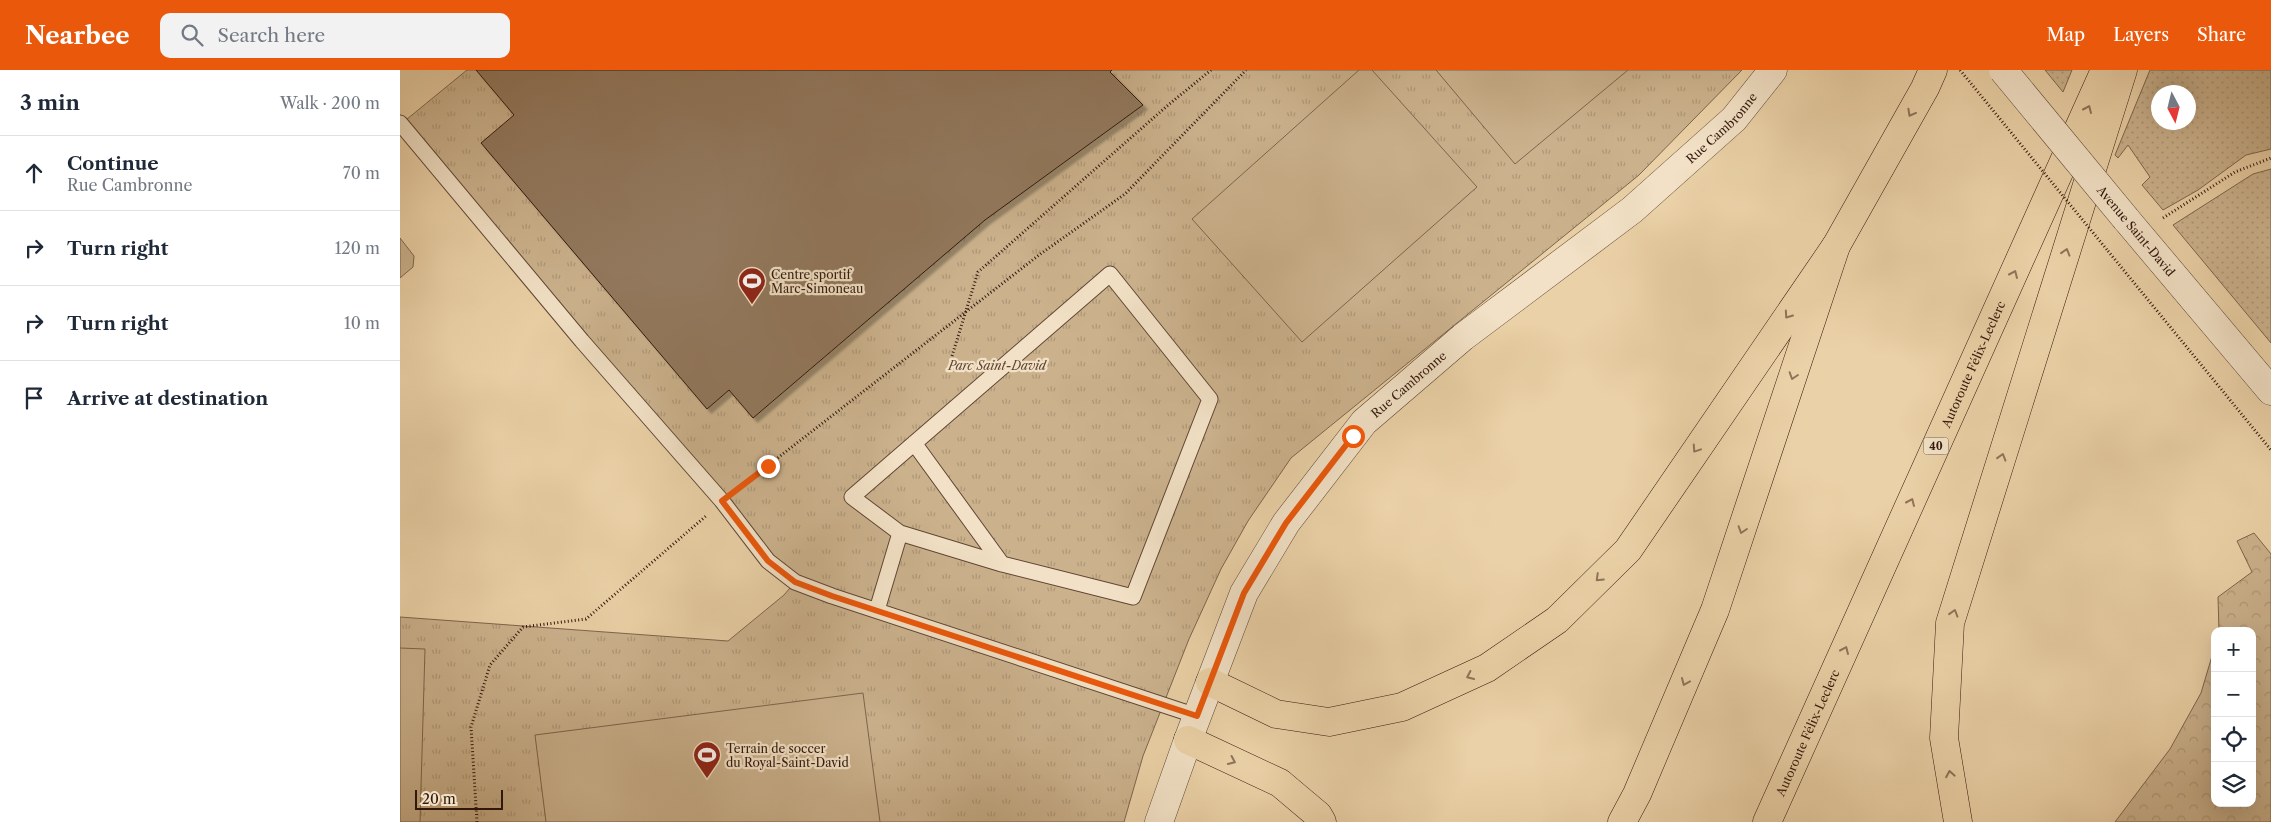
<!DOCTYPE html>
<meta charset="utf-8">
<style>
:root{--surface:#fff;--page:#f2f2f3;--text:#1f2937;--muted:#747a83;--line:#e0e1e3;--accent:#ea580c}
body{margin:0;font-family:"Libre Caslon Text",serif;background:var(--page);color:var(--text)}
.controls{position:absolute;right:15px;bottom:15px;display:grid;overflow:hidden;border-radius:10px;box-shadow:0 5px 20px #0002}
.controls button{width:45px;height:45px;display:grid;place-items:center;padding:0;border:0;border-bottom:1px solid var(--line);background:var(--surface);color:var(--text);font:25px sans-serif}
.compass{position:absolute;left:1751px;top:15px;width:45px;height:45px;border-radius:50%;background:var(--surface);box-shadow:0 5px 20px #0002;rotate:173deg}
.scale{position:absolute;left:15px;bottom:12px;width:88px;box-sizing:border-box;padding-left:5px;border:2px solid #31180d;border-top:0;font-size:14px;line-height:18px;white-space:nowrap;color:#31180d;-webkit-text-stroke:4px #f2e1c6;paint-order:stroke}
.stop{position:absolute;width:15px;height:15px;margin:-11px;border:4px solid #ea580c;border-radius:50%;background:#fff}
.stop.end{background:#ea580c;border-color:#fff;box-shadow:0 1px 5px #0008}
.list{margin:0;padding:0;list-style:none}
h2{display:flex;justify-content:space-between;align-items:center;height:65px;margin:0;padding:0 20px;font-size:21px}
h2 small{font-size:16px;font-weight:400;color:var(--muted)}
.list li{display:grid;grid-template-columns:32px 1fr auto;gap:15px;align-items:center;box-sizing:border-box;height:75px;padding:0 20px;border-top:1px solid var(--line)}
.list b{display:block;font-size:19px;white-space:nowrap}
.list p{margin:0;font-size:16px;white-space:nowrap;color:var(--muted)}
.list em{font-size:16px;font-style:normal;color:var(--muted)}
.icon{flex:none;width:28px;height:28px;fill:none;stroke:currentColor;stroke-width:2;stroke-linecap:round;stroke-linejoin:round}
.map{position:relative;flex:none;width:1871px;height:752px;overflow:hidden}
header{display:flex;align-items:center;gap:30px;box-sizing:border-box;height:70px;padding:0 25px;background:var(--accent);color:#fff}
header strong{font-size:24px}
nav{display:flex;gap:28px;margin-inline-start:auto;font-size:18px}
.search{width:350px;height:45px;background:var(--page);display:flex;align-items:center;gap:12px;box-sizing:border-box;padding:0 18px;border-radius:10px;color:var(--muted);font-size:19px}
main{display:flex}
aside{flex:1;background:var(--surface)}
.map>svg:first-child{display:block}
.grass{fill:url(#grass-dots);stroke:#7e654d;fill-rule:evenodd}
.forest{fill:url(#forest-crowns);stroke:#7e654d}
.park{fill:url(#park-tufts);stroke:#7e654d}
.garden{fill:#cbb28d;stroke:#7e654d}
.building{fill:#92785d;stroke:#31180d;filter:url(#shadow)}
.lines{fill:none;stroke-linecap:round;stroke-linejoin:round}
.service-casing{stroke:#604634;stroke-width:17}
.minor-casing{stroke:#604634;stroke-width:29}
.tertiary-casing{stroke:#604634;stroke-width:29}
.motorway-casing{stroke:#31180d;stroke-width:29}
.path{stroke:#31180d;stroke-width:3;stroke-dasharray:1 2.5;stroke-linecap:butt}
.service{stroke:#f2e1c6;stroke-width:15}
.minor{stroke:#f2e1c6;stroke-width:28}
.tertiary{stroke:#f2e1c6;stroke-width:28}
.motorway{stroke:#ebd1a7;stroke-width:28}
.tertiary-bridge-casing{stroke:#604634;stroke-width:29;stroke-linecap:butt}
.path-bridge{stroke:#31180d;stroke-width:3;stroke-dasharray:1 2.5;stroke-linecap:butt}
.tertiary-bridge{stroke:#f2e1c6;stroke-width:28}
.oneway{stroke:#8e745a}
.route{stroke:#ea580c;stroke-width:6}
.labels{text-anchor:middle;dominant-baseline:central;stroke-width:4.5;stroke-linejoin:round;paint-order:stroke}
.shield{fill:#f2e1c6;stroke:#6b5444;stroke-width:1}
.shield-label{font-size:11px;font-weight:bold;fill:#31180d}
.street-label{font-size:12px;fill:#31180d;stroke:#f2e1c6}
.poi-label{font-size:12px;fill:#31180d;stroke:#f2e1c6;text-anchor:start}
.park-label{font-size:12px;font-style:italic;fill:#5f4633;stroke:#f2e1c6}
</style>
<header>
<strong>Nearbee</strong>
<div class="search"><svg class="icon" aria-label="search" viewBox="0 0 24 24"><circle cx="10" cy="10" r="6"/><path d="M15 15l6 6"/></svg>Search here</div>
<nav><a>Map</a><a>Layers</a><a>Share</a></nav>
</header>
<main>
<aside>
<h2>3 min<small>Walk · 200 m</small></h2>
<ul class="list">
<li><svg class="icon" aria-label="ahead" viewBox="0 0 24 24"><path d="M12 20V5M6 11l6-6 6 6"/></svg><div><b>Continue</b><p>Rue Cambronne</p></div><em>70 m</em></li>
<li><svg class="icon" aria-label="right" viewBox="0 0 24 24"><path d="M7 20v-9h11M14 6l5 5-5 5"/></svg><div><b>Turn right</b></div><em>120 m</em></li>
<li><svg class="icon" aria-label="right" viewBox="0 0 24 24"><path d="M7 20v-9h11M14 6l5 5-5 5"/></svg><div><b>Turn right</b></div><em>10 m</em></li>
<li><svg class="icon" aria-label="arrive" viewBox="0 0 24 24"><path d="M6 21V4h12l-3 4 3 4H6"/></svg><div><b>Arrive at destination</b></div></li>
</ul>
</aside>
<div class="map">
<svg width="1871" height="752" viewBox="0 0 1871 752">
<defs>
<pattern id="grass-dots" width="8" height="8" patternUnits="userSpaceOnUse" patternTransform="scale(1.25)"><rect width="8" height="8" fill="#cbb28d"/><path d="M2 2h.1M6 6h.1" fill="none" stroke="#af9878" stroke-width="1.8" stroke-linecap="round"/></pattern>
<pattern id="forest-crowns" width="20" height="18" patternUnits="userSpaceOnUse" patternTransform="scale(1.25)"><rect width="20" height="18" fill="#cbb28d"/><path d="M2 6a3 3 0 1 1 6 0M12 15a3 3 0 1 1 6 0" fill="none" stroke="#af9878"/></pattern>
<pattern id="park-tufts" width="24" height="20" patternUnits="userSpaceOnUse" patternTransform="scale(1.25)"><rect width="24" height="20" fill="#cbb28d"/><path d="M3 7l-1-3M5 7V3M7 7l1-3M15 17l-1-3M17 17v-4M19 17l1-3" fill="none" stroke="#af9878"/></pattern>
<filter id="shadow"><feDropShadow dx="4.5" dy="4.5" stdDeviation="1" flood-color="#0004"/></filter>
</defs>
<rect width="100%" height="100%" fill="#ebd1a7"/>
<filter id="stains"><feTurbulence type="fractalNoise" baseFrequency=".004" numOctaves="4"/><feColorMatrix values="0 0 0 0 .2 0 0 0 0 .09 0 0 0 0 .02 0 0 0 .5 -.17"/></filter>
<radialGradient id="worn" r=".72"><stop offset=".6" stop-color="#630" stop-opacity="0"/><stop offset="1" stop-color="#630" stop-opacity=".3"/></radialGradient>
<!-- grass -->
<path class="grass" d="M1645 0H1672L1663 22Z
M1750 0H1871V79L1846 85 1798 120 1763 140 1742 115 1750 107 1728 75 1718 88 1715 85ZM1788 22V52H1758V22Z
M1871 99V273L1773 155 1853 104Z"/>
<!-- forest -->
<path class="forest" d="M1854 463 1871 484V752H1715L1770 679 1801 623 1815 576V733H1852V561H1819L1818 527 1852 502 1837 471Z"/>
<!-- park -->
<path class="park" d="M67 0H1342L1239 105 891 388 848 451 821 499 789 569 743 686 724 752H0V547L328 571 384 525 395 512 1 54Z"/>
<!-- garden -->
<path class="garden" d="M959 0H972L1077 117 902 272 792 149Z
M1036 0H1228L1115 94Z
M0 168 14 186 13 197 0 208Z
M0 578 25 579 20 752H0Z
M463 623 480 752H146L135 665Z"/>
<!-- building -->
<path class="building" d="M76 0H712L710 2 743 35 585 150 353 348 329 320 307 339 81 73 114 45Z"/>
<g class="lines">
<!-- service casing -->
<g class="service-casing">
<path id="service" d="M0 53 182 271 322 431 368 491 395 512 432 526 797 646
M514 373 602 494
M477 540 500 463 452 427 710 204 810 329 733 527 602 494 500 463"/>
</g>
<!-- minor casing -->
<g class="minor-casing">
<path id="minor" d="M759 752 788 670"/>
</g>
<!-- tertiary casing -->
<g class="tertiary-casing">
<g id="tertiary">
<path d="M1726 149 1871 321"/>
<path id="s1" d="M788 670 844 523 886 453 964 352 1063 267 1232 140 1334 49 1373 0"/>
</g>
</g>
<!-- motorway casing -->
<g class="motorway-casing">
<g id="motorway">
<path d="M810 612 876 644 929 652 1002 637 1087 598 1157 550 1228 480 1436 176"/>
<path d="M788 670 880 713 918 745 922 752"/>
<path d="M1222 752 1237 724 1315 540 1436 176 1525 18 1533 0"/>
<path id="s2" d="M1367 752 1705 0"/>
<path d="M1558 752 1544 668 1550 553 1723 0"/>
</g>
</g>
<!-- path -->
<path class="path" d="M1763 148 1835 102 1871 88
M1708 181 1871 380
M552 286 578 202 767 36 811 0
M339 418 639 185 725 124 846 0
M77 752 71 657 90 595 123 557 186 549 306 446"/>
<!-- service -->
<use href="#service" class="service"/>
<!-- minor -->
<use href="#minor" class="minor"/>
<!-- tertiary -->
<use href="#tertiary" class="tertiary"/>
<!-- motorway -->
<use href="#motorway" class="motorway"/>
<!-- tertiary-bridge casing -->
<g class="tertiary-bridge-casing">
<path id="tertiary-bridge" d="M1603 0 1726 149"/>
</g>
<!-- path-bridge -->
<path class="path-bridge" d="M1560 0 1708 181"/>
<!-- tertiary-bridge -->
<use href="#tertiary-bridge" class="tertiary-bridge"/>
</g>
<!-- one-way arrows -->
<defs><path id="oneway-chevron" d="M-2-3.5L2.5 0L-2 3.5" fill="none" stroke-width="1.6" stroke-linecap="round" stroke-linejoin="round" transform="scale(1.25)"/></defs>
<g class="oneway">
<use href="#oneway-chevron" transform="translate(1688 39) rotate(-66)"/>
<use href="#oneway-chevron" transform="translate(1511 43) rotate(119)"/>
<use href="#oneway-chevron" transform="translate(1666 182) rotate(-73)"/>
<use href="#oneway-chevron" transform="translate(1614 204) rotate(-66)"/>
<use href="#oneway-chevron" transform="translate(1388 245) rotate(125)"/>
<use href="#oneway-chevron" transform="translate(1393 306) rotate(108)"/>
<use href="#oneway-chevron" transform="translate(1296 379) rotate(124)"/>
<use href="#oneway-chevron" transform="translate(1602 387) rotate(-73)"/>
<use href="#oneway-chevron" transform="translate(1511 432) rotate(-66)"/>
<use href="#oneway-chevron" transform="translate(1342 460) rotate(108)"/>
<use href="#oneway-chevron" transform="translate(1199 508) rotate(136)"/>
<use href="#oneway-chevron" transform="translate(1554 543) rotate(-73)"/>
<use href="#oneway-chevron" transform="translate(1445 580) rotate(-66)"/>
<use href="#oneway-chevron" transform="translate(1070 606) rotate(155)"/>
<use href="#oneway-chevron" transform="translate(1285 612) rotate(113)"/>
<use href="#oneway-chevron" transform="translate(832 691) rotate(25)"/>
<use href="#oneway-chevron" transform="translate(1550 704) rotate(-100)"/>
</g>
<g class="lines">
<!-- route -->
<path class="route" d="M368 396 322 431 368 491 395 512 432 526 797 646 844 523 886 453 953 366"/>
</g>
<!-- icons -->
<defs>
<g id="stadium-pin" transform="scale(1.4375)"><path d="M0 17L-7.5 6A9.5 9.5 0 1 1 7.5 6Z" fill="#8f2418" stroke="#f2e1c6"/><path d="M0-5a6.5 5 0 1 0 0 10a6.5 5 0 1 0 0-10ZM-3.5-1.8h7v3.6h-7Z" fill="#fff"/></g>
</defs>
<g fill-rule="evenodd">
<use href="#stadium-pin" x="352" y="211"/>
<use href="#stadium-pin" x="307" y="685"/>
</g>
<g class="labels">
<!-- shield labels -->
<rect class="shield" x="1523.5" y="367.5" width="25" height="17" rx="4"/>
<g class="shield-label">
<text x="1536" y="376">40</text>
</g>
<!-- street labels -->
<g class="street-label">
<text stroke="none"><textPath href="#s1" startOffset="830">Rue Cambronne</textPath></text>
<text transform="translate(1736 161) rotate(50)">Avenue Saint-David</text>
<text stroke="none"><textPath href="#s2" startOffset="502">Autoroute Félix-Leclerc</textPath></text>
<text stroke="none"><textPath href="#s1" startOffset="425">Rue Cambronne</textPath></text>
<text stroke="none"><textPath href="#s2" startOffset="98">Autoroute Félix-Leclerc</textPath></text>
</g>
<!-- poi labels -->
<g class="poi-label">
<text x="371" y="204">Centre sportif<tspan x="371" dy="14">Marc-Simoneau</tspan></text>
<text x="326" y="678">Terrain de soccer<tspan x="326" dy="14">du Royal-Saint-David</tspan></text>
</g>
<!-- park labels -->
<g class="park-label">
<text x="597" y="295">Parc Saint-David</text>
</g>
</g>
<rect width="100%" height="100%" filter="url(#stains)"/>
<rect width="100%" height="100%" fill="url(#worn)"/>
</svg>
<div class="controls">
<button>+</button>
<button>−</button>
<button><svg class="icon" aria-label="locate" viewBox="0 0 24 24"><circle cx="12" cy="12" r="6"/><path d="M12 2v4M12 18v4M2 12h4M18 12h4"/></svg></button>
<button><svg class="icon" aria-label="layers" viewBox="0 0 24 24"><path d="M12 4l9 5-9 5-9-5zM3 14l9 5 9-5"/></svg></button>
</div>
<svg class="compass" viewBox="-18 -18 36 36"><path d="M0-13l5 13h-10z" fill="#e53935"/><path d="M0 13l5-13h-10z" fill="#747a83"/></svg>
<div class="scale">20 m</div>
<div class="stop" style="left:953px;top:366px"></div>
<div class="stop end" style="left:368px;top:396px"></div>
</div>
</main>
